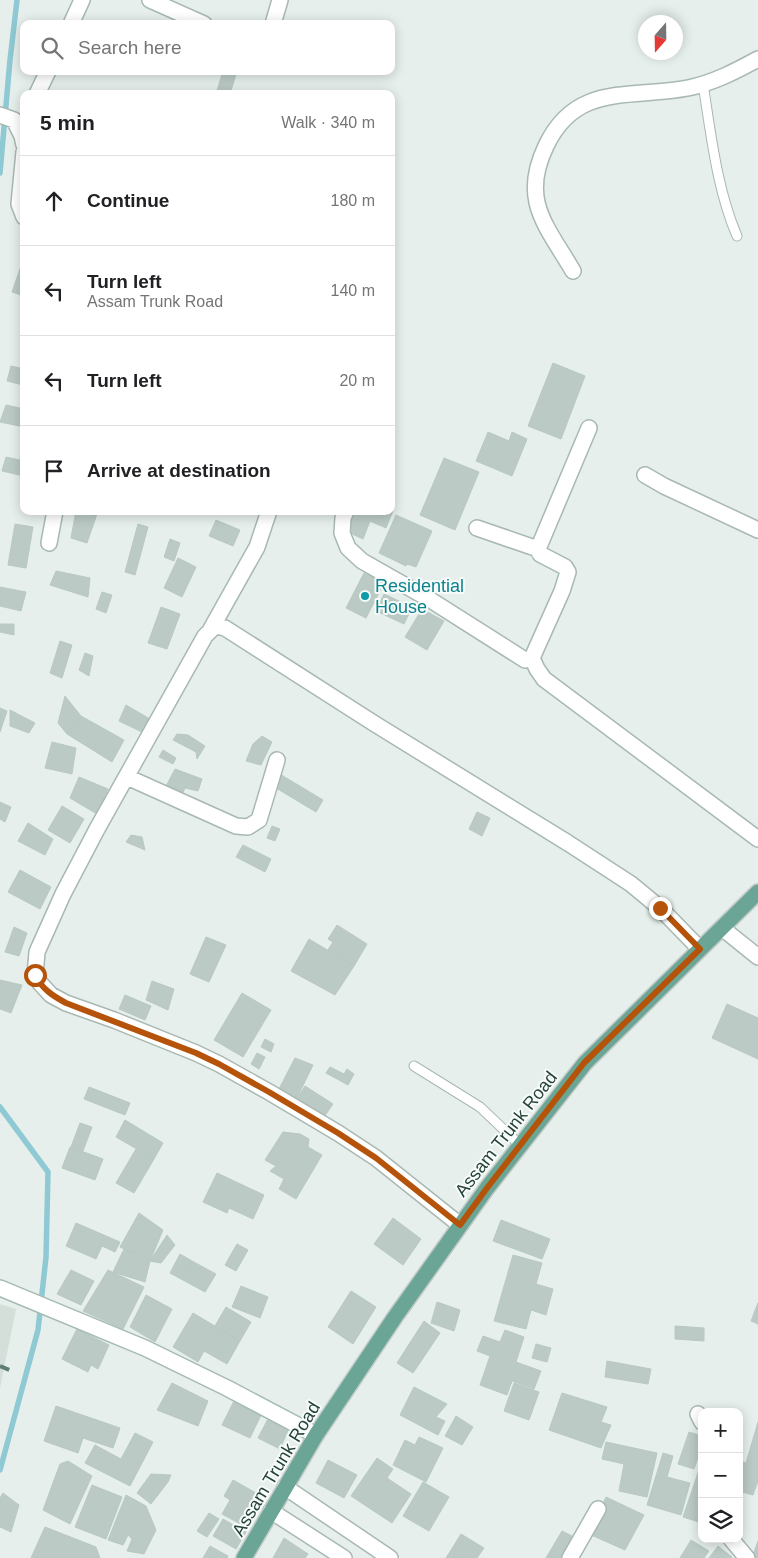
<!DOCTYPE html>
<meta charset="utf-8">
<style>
:root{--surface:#fff;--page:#f6f6f6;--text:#202124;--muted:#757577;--line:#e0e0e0}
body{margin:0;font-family:Helvetica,sans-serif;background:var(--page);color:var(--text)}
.controls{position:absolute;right:15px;bottom:15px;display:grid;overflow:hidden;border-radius:10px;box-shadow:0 2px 12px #0003}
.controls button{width:45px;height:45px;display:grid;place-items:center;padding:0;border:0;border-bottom:1px solid var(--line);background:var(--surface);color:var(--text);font:25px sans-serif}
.compass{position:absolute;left:638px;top:15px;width:45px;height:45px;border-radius:50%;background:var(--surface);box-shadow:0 2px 12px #0003;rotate:200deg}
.stop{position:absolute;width:15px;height:15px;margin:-11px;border:4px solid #b45309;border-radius:50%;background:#fff}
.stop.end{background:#b45309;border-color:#fff;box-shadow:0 1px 5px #0008}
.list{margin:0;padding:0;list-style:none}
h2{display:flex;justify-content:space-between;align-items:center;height:65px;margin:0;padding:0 20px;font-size:21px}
h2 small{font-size:16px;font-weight:400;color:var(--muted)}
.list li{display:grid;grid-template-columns:32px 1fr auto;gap:15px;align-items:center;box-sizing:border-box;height:90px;padding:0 20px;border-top:1px solid var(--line)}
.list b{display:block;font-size:19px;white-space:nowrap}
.list p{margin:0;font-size:16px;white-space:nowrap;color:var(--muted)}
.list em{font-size:16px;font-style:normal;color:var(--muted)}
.icon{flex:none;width:28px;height:28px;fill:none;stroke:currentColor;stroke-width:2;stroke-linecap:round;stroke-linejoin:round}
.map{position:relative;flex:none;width:758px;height:1558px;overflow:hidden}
.search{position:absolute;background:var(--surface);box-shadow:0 2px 12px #0003;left:20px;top:20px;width:375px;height:55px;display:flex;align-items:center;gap:12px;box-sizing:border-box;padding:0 18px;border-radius:10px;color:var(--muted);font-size:19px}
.panel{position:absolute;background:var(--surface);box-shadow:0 2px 12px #0003;left:20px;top:90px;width:375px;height:425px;border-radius:10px}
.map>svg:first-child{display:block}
.built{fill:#d4dfda}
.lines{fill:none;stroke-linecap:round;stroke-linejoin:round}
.stream{stroke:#8ec9d4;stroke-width:5.5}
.building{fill:#bbcac4;stroke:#b8c9c2}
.lane-casing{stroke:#a8b8b2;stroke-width:11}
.street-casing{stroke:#a8b8b2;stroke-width:18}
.secondary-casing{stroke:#a4bbb3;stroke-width:18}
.primary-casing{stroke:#c2cac8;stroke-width:18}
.lane{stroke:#fff;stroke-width:9}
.street{stroke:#fff;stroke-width:15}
.secondary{stroke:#fff;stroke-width:15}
.primary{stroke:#6aa596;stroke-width:15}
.rail{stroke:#5f7d75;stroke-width:4;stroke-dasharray:10 5;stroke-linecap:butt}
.route{stroke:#b45309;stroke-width:6}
.culture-dot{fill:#0f9aa8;stroke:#f7fbf9;stroke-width:2}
.labels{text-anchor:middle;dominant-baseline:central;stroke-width:4;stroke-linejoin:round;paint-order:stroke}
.culture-label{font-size:18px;fill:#0d838f;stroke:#f7fbf9;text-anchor:start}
.street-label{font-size:18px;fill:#24423a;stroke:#f7fbf9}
</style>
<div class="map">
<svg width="758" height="1558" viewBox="0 0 758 1558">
<rect width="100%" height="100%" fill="#e6efeb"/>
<!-- built -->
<path class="built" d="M0 1304 16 1309 0 1388Z"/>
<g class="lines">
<!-- stream -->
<path class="stream" d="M0 173 10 60 17 0
M0 1107 48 1172 46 1257 38 1330 0 1470"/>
</g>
<!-- building -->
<path class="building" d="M223 71H237L230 94H216Z
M22 263 24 264V296L12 292Z
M553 363 585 376 561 439 528 426Z
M11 366 24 369 23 385 7 381Z
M6 405 24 409V427L0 422Z
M488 432 509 441 512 432 527 439 512 476 476 461Z
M6 457 24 461V476L2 471Z
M444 458 479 472 455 530 420 515Z
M391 510 393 511 386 528 370 521 363 539 346 531 354 511Z
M76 511H98L87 543 71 538Z
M396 515 432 531 416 567 407 564 406 566 379 553Z
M216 520 240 530 233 546 209 536Z
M15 524 33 527 26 568 8 565Z
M138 524 148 527 135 575 125 572Z
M170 539 180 543 174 561 164 557Z
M178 558 196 567 182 597 164 588Z
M56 571 90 578 88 597 50 585Z
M364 573 384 583 366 618 346 608Z
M0 587 26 592 21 611 0 606Z
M102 592 112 595 106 613 96 609Z
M384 594 412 607 404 624 376 611Z
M161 607 180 614 167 649 148 643Z
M422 609 444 621 427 650 405 637Z
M0 624H14V635L0 632Z
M60 641 72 645 62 678 50 673Z
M85 653 93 656 89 676 79 670Z
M65 696 81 716 67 734 58 723Z
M126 705 150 719 144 733 119 721Z
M0 708 7 711 0 732Z
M10 710 35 723 29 733 10 726Z
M81 716 124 740 112 762 67 734Z
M177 734 188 735 205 746 197 759 196 752 173 740Z
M262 736 272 742 261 765 246 761 253 744Z
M52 742 76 748 72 774 45 768Z
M163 750 176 758 173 764 159 757Z
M175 769 202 779 198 791 185 788 180 799 163 792Z
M278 773 323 800 316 812 271 785Z
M79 777 108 789 97 814 70 798Z
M0 802 11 807 5 822 0 819Z
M62 806 84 819 70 843 48 830Z
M477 812 490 818 482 836 469 829Z
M28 823 53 839 45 855 18 841Z
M272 826 280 829 275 841 267 838Z
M131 835 142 837 145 850 126 842Z
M243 845 271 859 265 872 236 857Z
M20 870 51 887 40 909 8 892Z
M337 925 367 944 354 966 328 950 333 942 328 939Z
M14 927 27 933 19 956 5 952Z
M206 937 226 945 209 982 190 974Z
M309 939 354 966 335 995 291 971Z
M0 980 22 985 11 1013 0 1009Z
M152 981 174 989 168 1010 146 1000Z
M242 993 271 1010 243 1057 214 1040Z
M125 995 151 1006 145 1020 119 1009Z
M727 1004 758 1018V1059L712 1038Z
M265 1039 274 1044 271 1052 261 1047Z
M257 1053 265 1057 259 1069 251 1064Z
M295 1058 313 1065 295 1102 279 1089Z
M330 1067 344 1074 347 1069 354 1074 348 1085 326 1073Z
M305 1086 333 1104 322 1120 295 1102Z
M89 1087 130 1103 125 1115 84 1099Z
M125 1120 163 1143 154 1159 116 1137Z
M80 1123 92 1127 83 1151 71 1147Z
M283 1132 300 1134 309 1139 308 1147 322 1155 296 1199 279 1189 284 1179 270 1171 276 1166 265 1160Z
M70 1147 103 1159 95 1180 62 1168Z
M136 1149 154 1159 134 1193 116 1183Z
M217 1173 264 1195 253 1219 229 1208 227 1213 203 1202Z
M139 1213 163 1230 150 1261 120 1247Z
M393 1218 421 1239 403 1265 374 1244Z
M501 1220 550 1239 542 1259 493 1241Z
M76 1223 120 1242 115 1252 102 1246 96 1259 66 1246Z
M167 1235 175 1245 161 1263 150 1261Z
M237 1244 248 1250 236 1271 225 1265Z
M124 1249 150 1261 145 1282 113 1272Z
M180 1254 192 1261 181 1279 170 1273Z
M513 1255 542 1263 536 1284 553 1289 546 1315 531 1310 526 1329 494 1321Z
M192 1261 216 1274 205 1292 181 1279Z
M71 1270 94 1281 81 1305 57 1294Z
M108 1270 144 1287 123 1329 83 1311Z
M241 1286 268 1297 260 1318 232 1307Z
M351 1291 376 1307 353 1344 328 1327Z
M146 1295 172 1309 155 1342 130 1327Z
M437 1302 460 1310 454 1331 431 1323Z
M758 1303V1324L751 1321Z
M226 1307 251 1322 240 1341 215 1326Z
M193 1313 240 1341 227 1364 204 1351 198 1362 173 1347Z
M424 1321 440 1333 413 1373 397 1363Z
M675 1326 704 1328V1341L675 1339Z
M77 1329 109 1345 98 1369 91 1365 88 1372 62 1359Z
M505 1330 524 1337 516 1362 541 1371 534 1389 512 1381 507 1395 480 1385 490 1356 477 1351 483 1336 500 1342Z
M536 1344 551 1348 547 1362 532 1358Z
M607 1361 651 1369 648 1384 605 1377Z
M172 1383 208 1401 198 1426 157 1410Z
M514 1383 539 1392 529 1420 504 1411Z
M414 1387 447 1404 436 1417 445 1421 438 1435 400 1415Z
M562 1393 607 1407 601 1422 611 1425 601 1448 549 1430Z
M234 1401 262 1413 250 1438 222 1425Z
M56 1406 120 1428 113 1448 83 1438 78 1453 44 1441Z
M456 1416 473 1427 462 1445 445 1436Z
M269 1417 289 1428 280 1449 258 1438Z
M758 1422V1481L753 1495 739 1491V1461L746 1463Z
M689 1432 702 1436V1446L694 1469 678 1464Z
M135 1433 153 1442 130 1486 85 1463 95 1445 121 1459Z
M419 1437 443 1448 426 1482 393 1465 405 1440 415 1445Z
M606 1442 657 1453 647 1497 619 1491 624 1464 602 1459Z
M663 1453 673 1456 667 1477 690 1483 681 1515 647 1505Z
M377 1458 393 1469 387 1478 411 1494 392 1523 351 1496Z
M328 1460 357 1475 344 1498 316 1483Z
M68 1461 92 1476 70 1524 43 1510 60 1464Z
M702 1461V1523L683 1517Z
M151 1474 171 1475 168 1482 151 1504 137 1493Z
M233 1480 263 1497 246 1527 222 1514 230 1500 224 1496Z
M423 1482 449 1497 429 1531 403 1516Z
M92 1485 122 1497 106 1539 75 1527Z
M3 1493 19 1505 11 1532 0 1527V1498Z
M126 1495 146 1506 156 1530 144 1554 127 1551 132 1539 128 1535 123 1545 108 1540Z
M606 1497 644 1515 625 1550 589 1534Z
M209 1513 219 1519 207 1537 197 1531Z
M223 1519 246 1532 236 1549 213 1536Z
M45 1527 96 1547 100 1558H31Z
M562 1531 576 1538 564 1558H546Z
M461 1534 484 1548 477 1558H446Z
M284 1538 308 1554 305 1558H273Z
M691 1540 709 1551 704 1558H680Z
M758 1541V1558H752Z
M210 1546 228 1556 227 1558H203Z
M718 1546 732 1557 731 1558H709Z"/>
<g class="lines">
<!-- lane casing -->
<g class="lane-casing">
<path id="lane" d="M703 84C711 134 717 190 737 236
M414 1066 480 1107 520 1145"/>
</g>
<!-- street casing -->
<g class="street-casing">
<path id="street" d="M150 0 204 24
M71 24 82 0
M273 24 280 0
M37 94 48 71
M0 115 14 120 22 136 24 145
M24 152 19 204 24 217
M573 271C546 225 520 200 546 146 576 82 631 99 688 88 713 83 736 71 758 59
M589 428 538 549 540 554 565 567 568 572 562 591 532 658 537 669 544 679 758 839
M645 475 664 486 758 530
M346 511 343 518 342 533 348 548 362 561 429 599 525 660 532 658
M477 528 538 549
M49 543 55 511
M211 629 257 547 269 511
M127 777 236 826 248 827 259 820 277 760
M722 928 758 957
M460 1225 376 1158 338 1133 269 1092 219 1064 196 1053 114 1020 66 1003 51 995 40 983 35 975 37 952 63 894 97 829 205 636 215 626 225 628 375 724 568 843 631 884 660 908 700 949
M698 1414 702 1422
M285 1487 390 1558
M271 1511 344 1558
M731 1539 747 1558
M570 1558 598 1509"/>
</g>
<!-- secondary casing -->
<g class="secondary-casing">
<path id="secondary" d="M0 1288 145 1348 227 1388 316 1435"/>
</g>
<!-- primary casing -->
<g class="primary-casing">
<path id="primary" d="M244 1558 316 1435 395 1317 487 1188 585 1063 758 892"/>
</g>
<!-- lane -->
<use href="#lane" class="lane"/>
<!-- street -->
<use href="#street" class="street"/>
<!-- secondary -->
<use href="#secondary" class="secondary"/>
<!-- primary -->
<use href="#primary" class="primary"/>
<!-- rail -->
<path class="rail" d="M0 1366 12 1371"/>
</g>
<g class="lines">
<!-- route -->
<path class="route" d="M35 975C42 989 53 996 66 1003L196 1053 219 1064 269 1092 338 1133 376 1158 460 1225 487 1188 584 1063 700 949 660 908"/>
</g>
<!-- markers -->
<circle class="culture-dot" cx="365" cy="596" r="5"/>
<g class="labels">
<!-- culture labels -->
<g class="culture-label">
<text x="375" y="586">Residential<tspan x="375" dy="21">House</tspan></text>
</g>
<!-- street labels -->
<g class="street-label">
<text transform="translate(506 1134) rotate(-52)">Assam Trunk Road</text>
<text transform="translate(276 1469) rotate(-59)">Assam Trunk Road</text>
</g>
</g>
</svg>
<div class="controls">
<button>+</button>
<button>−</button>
<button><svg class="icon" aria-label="layers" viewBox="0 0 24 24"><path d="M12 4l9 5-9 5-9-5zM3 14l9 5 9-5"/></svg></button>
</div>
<svg class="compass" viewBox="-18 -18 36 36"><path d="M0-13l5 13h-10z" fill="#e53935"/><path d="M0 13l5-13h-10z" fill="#757577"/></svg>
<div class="stop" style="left:35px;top:975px"></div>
<div class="stop end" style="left:660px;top:908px"></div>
<div class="search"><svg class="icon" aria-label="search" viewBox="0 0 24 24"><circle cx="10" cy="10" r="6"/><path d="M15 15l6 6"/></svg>Search here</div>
<section class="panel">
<h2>5 min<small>Walk · 340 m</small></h2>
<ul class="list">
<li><svg class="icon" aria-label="ahead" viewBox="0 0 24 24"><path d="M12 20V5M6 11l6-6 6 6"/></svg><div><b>Continue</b></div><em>180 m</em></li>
<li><svg class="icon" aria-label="left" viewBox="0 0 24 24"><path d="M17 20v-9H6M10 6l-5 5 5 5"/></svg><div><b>Turn left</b><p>Assam Trunk Road</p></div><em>140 m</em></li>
<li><svg class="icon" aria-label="left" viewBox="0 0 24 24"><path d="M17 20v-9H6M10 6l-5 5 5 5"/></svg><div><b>Turn left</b></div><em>20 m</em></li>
<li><svg class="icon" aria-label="arrive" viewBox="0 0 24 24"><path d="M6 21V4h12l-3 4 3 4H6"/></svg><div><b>Arrive at destination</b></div></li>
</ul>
</section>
</div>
